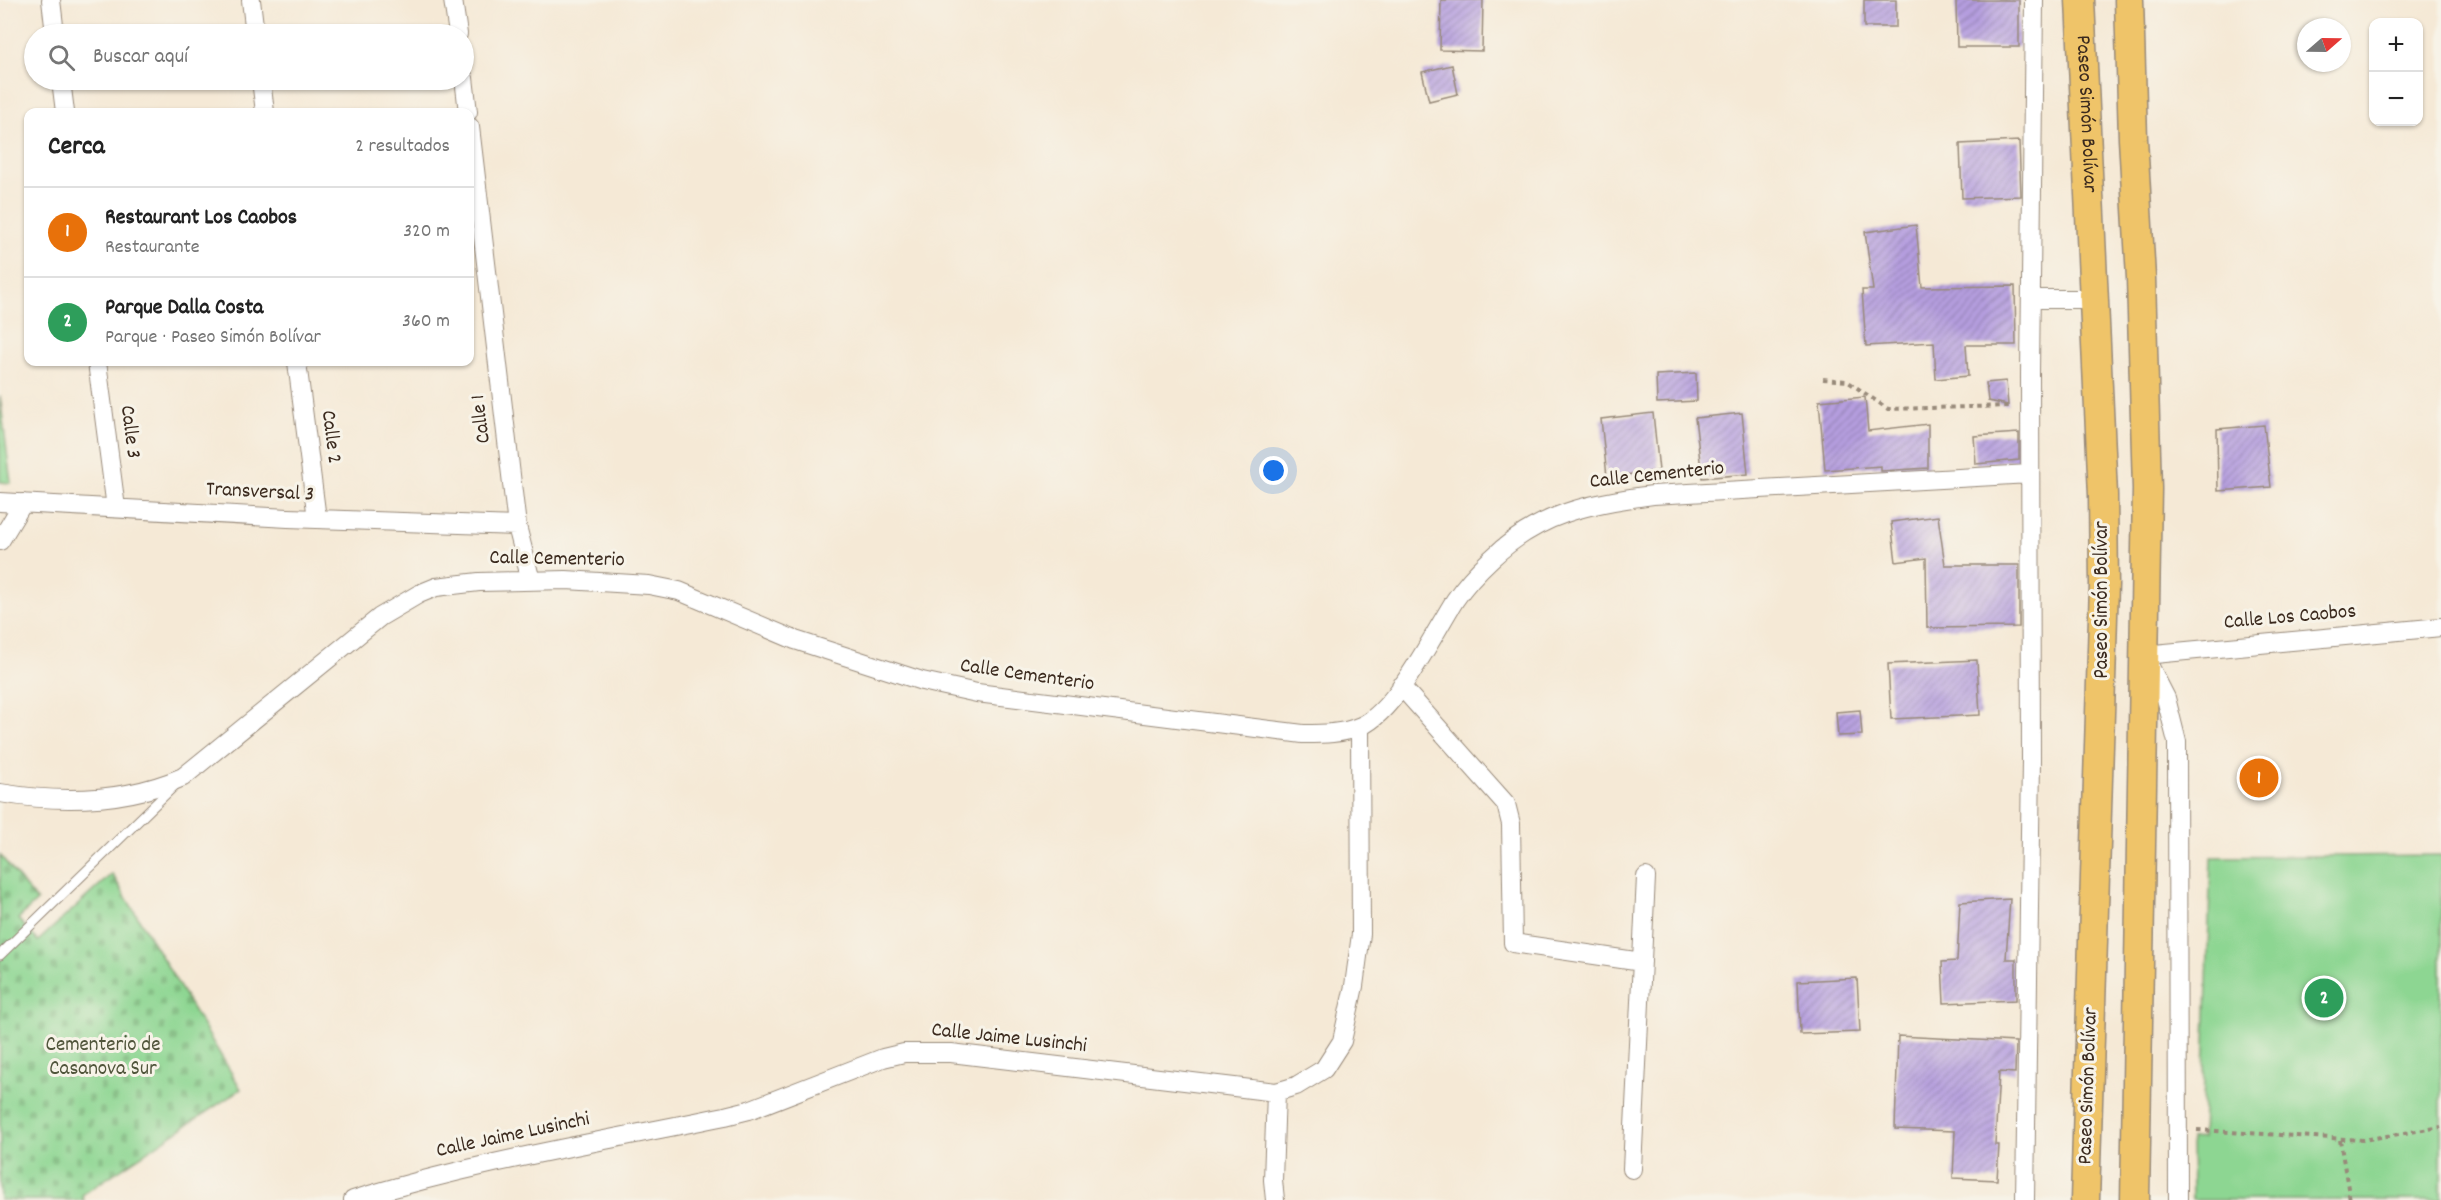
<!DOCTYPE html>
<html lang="es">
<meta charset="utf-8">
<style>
:root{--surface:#fff;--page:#f6f6f6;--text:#222;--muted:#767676;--line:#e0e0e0;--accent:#111827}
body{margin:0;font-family:Dekko,sans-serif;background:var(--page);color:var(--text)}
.controls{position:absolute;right:18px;top:18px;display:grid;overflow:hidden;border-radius:12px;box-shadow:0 2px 4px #0004}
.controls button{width:54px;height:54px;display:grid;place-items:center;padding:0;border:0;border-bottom:2px solid var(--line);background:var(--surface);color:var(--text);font:30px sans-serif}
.compass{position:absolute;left:2297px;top:18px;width:54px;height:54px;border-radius:50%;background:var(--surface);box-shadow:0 2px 4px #0004;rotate:70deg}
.you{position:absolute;left:1274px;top:471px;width:21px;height:21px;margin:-15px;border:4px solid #fff;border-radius:50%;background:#1a73e8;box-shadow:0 0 0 9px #1a73e833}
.badge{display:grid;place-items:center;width:39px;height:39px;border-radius:50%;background:var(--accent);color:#fff;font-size:20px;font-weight:700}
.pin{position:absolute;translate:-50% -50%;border:3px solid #fff;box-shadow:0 2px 6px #0006}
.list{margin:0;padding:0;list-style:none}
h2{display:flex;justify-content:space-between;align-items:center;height:78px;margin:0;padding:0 24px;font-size:26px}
h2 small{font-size:20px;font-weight:400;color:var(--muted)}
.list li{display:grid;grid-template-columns:39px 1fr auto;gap:18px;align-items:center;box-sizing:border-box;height:90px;padding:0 24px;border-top:2px solid var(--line)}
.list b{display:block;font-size:22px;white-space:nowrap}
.list p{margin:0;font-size:20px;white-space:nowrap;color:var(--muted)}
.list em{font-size:20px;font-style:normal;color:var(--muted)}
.icon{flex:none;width:33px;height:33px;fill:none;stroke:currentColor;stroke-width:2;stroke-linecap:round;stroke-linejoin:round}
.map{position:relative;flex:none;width:2441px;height:1200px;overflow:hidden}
.search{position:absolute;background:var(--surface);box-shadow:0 2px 4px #0004;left:24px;top:24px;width:450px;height:66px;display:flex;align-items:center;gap:15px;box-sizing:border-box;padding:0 21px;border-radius:33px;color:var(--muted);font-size:22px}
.panel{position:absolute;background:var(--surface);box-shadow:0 2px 4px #0004;left:24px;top:108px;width:450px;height:258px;border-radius:12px}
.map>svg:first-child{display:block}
.green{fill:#8dd692;stroke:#648058;stroke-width:1.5}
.cemetery{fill:url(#cemetery-stones);stroke:#648058;stroke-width:1.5}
.building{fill:url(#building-hatch)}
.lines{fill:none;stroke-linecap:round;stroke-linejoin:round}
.lane-casing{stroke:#988a7a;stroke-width:11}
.street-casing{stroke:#988a7a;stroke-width:20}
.primary-casing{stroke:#988a7a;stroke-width:31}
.path{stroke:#988a7a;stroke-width:4;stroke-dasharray:4.5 4.5;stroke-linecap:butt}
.lane{stroke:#fff;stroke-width:9}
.street{stroke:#fff;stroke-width:18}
.primary{stroke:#efc469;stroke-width:28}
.labels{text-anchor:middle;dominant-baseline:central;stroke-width:6;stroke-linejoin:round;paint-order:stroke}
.street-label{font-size:21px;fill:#3b2a1e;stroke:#f7f3e8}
.park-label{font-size:21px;fill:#50553b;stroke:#f7f3e8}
</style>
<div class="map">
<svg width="2441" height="1200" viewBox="0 0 2441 1200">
<defs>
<pattern id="cemetery-stones" width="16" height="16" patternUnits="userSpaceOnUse" patternTransform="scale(1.5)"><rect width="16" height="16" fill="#8dd692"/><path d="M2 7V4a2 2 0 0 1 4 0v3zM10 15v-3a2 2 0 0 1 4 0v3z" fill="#7bb87d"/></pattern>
<pattern id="building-hatch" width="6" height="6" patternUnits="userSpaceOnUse" patternTransform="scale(1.5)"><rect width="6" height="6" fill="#b59edf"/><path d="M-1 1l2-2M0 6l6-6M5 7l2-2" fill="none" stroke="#9481b4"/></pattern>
</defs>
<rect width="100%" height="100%" fill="#f7f3e8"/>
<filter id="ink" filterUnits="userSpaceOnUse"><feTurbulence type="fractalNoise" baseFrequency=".0167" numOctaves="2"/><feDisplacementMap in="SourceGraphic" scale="12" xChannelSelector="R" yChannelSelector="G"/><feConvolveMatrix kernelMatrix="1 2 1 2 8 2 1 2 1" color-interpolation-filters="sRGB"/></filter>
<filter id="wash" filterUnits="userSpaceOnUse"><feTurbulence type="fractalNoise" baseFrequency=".008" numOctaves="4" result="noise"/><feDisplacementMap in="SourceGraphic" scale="24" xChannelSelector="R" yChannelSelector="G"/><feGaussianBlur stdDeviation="1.35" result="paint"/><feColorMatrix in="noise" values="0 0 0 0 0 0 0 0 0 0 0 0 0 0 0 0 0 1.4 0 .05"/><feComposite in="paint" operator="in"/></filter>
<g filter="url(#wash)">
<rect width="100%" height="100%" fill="#f5e9d6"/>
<!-- green -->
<path class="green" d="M0 396 11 483 0 482Z
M2441 855V1200H2192L2191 1139 2202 1138 2211 857Z"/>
<!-- cemetery -->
<path class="cemetery" d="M0 855 37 901 18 919 38 941 112 874 241 1089 82 1195 84 1200H0Z"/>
<g id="blocks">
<!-- building -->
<path class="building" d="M1441 0H1483L1482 51 1440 50Z
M1864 0H1896V27H1864Z
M1956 0H2019V47H1957Z
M1452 65 1458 94 1429 101 1422 72Z
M2019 141 2021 196 1962 198 1960 144Z
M1916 225 1922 287 2015 286 2016 345H1966L1968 376 1936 379 1934 342 1866 346 1862 290H1873L1865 232Z
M1696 373 1697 401 1657 403 1656 375Z
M2006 381 2008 405 1988 401 1986 383Z
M1865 397 1868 431 1928 424V468L1881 471V466L1825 470 1819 401Z
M1653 413 1659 471 1607 477 1601 419Z
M1742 413 1748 474 1702 478 1695 418Z
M2264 425 2271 487 2218 491 2217 429Z
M2019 433V460L1976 464 1974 436Z
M1938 516 1945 565H2019V627L1927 628 1926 558 1896 562 1891 522Z
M1977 660 1980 715 1891 719 1888 664Z
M1860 710 1862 735 1838 736 1836 712Z
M2010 899 2006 959H2016V1000L1944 1003 1942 962 1957 961 1960 902Z
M1857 978 1860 1032 1800 1034 1798 981Z
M1898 1036 2016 1042 2015 1073 1999 1072 1995 1145H1999L1997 1180 1953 1178 1955 1131 1895 1129Z"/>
</g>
</g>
<g filter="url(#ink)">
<use href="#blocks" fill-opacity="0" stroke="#988a7a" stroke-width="1.5"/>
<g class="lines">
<!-- lane casing -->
<g class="lane-casing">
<path id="lane" d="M0 955 175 785"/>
</g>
<!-- street casing -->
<g class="street-casing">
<path id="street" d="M51 0 55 34
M251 0 255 34
M453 0 458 34
M464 78 468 112
M61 80 65 112
M261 80 265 112
M470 127 517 526 531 581
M2031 299H2094
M97 362 116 508
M297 362 317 519
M0 502 288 518 517 526
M0 541 23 503
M1401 686 1506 804 1511 824 1513 943 1642 962
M0 793C60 803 126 802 183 777L380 617 419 594 436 587 479 582 566 580 649 585 679 591 795 640 922 681 977 693 1303 734C1322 734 1343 734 1361 726 1396 711 1434 633 1455 600 1465 585 1478 571 1491 559 1539 513 1590 503 1653 495L2030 474
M1632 1169 1646 877
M353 1200C476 1162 599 1142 725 1116L749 1110 883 1058 904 1053H951L1276 1092 1296 1086 1324 1069 1342 1041 1354 986 1361 934 1360 727
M1275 1200 1273 1180 1276 1092
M2025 1200 2031 760 2030 374 2034 0
M2178 1200 2177 742 2166 698 2144 655 2441 627"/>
</g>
<!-- primary casing -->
<g class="primary-casing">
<g id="primary">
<path id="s1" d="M2080 0 2103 495 2104 584 2085 1200"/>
<path d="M2129 0 2133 139 2141 278 2147 489 2135 1200"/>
</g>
</g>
<!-- path -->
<path class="path" d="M1823 379 1847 381 1888 409 2011 406
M2197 1130 2363 1140 2441 1127
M2340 1140 2350 1200"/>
<!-- lane -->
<use href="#lane" class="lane"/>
<!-- street -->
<use href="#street" class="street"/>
<!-- primary -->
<use href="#primary" class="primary"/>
</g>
</g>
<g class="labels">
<!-- street labels -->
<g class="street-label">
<text stroke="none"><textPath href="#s1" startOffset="114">Paseo Simón Bolívar</textPath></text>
<text transform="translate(482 419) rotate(-97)">Calle 1</text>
<text transform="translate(129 432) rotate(83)">Calle 3</text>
<text transform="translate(330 437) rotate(83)">Calle 2</text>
<text transform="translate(1657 476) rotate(-6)">Calle Cementerio</text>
<text transform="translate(260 493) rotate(3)">Transversal 3</text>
<text transform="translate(557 560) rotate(1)">Calle Cementerio</text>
<text transform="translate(2103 600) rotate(-90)">Paseo Simón Bolívar</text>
<text transform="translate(2290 618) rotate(-5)">Calle Los Caobos</text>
<text transform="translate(1027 676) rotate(8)">Calle Cementerio</text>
<text transform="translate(1009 1039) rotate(6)">Calle Jaime Lusinchi</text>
<text transform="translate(2089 1086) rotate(-88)">Paseo Simón Bolívar</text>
<text transform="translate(513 1136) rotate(-12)">Calle Jaime Lusinchi</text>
</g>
<!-- park labels -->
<g class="park-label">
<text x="103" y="1046">Cementerio de<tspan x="103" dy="24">Casanova Sur</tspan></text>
</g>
</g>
</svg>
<div class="controls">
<button>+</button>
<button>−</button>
</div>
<svg class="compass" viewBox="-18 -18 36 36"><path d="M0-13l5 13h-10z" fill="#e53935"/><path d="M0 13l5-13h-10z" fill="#767676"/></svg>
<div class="you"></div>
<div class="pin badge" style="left:2259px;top:778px;background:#e8710a">1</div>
<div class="pin badge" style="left:2324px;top:998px;background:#2e9e5b">2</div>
<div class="search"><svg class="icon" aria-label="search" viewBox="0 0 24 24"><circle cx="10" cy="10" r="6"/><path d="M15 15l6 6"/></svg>Buscar aquí</div>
<section class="panel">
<h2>Cerca<small>2 resultados</small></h2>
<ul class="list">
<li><span class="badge" style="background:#e8710a">1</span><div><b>Restaurant Los Caobos</b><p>Restaurante</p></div><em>320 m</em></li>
<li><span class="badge" style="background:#2e9e5b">2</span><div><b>Parque Dalla Costa</b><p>Parque · Paseo Simón Bolívar</p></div><em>360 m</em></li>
</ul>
</section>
</div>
